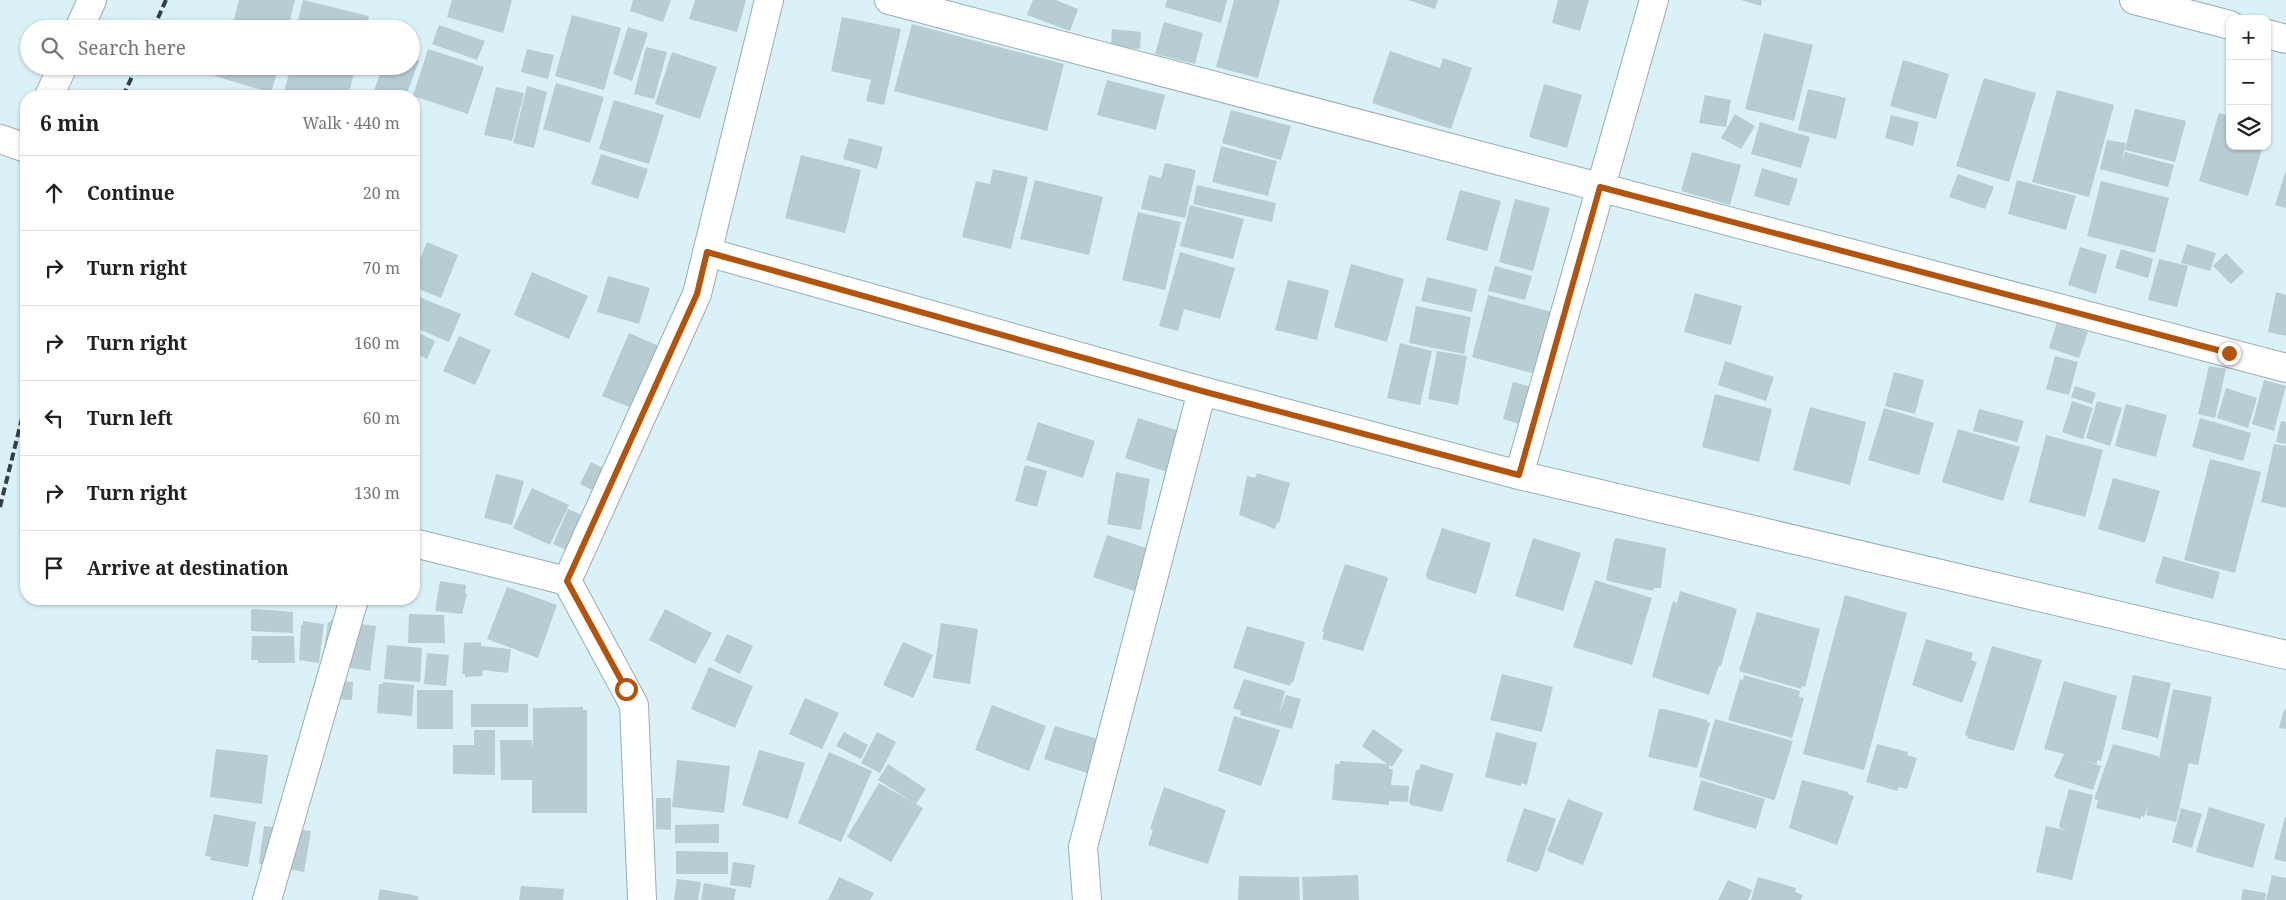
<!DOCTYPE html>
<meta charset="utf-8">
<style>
:root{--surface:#fff;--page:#f6f6f6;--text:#202124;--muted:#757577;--line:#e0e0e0}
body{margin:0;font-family:"Noto Serif",serif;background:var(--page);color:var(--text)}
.controls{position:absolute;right:15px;top:15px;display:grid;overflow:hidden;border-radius:10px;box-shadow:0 1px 4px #0004}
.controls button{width:45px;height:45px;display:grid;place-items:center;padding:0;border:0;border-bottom:1px solid var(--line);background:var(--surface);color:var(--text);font:25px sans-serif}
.stop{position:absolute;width:15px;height:15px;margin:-11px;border:4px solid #b45309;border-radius:50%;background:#fff}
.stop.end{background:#b45309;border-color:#fff;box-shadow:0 1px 5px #0008}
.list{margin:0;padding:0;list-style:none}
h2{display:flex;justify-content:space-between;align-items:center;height:65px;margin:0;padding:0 20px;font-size:21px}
h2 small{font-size:16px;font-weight:400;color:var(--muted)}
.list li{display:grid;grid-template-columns:32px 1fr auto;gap:15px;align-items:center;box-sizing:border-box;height:75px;padding:0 20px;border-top:1px solid var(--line)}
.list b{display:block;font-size:19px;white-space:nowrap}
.list em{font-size:16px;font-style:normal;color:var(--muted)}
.icon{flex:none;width:28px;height:28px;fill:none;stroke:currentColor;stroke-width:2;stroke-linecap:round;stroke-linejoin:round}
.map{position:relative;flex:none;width:2286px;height:900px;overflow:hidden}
.search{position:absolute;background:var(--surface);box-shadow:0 1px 4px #0004;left:20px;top:20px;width:400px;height:55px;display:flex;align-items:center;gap:12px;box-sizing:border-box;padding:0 18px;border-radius:28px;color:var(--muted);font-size:19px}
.panel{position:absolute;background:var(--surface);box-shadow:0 1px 4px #0004;left:20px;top:90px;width:400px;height:515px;border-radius:20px}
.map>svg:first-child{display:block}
.building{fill:#b7ccd3}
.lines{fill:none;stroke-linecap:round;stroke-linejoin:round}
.minor-casing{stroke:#98adb4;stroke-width:30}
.minor{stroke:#fff;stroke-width:28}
.rail{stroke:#353f42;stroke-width:4;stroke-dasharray:8 4;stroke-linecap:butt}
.route{stroke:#b45309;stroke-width:6}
</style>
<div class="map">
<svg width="2286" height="900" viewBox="0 0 2286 900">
<rect width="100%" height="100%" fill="#dbf1f8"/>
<!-- building -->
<path class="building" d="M239 0H295L288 29 232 27Z
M303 0 369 16 365 29H296Z
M452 0H512L503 33 447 17Z
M633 0H671L663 22 630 11Z
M695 0H746L737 32 689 19Z
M1033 0H1056L1078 9 1070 31 1027 15Z
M1167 0H1227L1221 23 1165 7Z
M1234 0H1280L1258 78 1216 67Z
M1408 0H1438L1435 9Z
M1558 0H1589L1580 31 1552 23Z
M1741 0H1762L1761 6Z
M572 15 621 28 604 90 555 76Z
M842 17 901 29 884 105 866 101 871 80 831 71Z
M1164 22 1203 33 1195 64 1155 54Z
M912 24 1064 64 1047 131 894 91Z
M439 25 485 41 477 60 432 44Z
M628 27 648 33 632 81 613 74Z
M1112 29 1141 32 1140 49 1111 47Z
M1764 33 1813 45 1794 121 1745 109Z
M646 47 667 52 654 99 634 94Z
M428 49 484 67 468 114 413 96Z
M527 49 554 55 548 79 521 72Z
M1390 51 1440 68 1443 58 1472 68 1451 129 1372 103Z
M672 52 717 67 700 119 655 104Z
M411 58 419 61 406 96H372L383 66H411Z
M1903 60 1949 74 1936 119 1890 106Z
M218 66H279L271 93 215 76Z
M291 66H328L354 73 348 96H283Z
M1984 78 2036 93 2009 182 1956 166Z
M1107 80 1165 95 1156 130 1097 115Z
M556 83 604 97 590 143 543 129Z
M1544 84 1582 95 1567 148 1529 137Z
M527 86 547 92 534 148 513 143Z
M496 87 524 93 512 141 484 135Z
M1808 89 1846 98 1836 139 1798 130Z
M2057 90 2114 105 2089 197 2032 182Z
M1705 95 1731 100 1726 127 1699 123Z
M614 100 664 115 649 164 599 149Z
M2135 109 2186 121 2175 162 2125 150Z
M1231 110 1291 126 1281 160 1222 143Z
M2219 113 2230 116V146H2263L2248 196 2199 181Z
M1735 114 1755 126 1741 149 1721 138Z
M1891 115 1919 122 1913 146 1885 138Z
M1760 122 1810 137 1801 168 1751 154Z
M849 138 883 147 877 169 843 159Z
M2107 140 2126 143 2121 164 2125 152 2174 165 2168 187 2100 169Z
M1221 146 1277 161 1268 196 1212 182Z
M1692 152 1741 165 1730 205 1681 191Z
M601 154 648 169 638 199 591 184Z
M801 155 861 170 845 233 785 218Z
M1165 163 1196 170 1185 218 1141 209 1149 175 1161 178Z
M1762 168 1798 179 1789 206 1754 196Z
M993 169 1028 177 1011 249 962 237 976 181 990 184Z
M2286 170V208L2275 205Z
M1958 174 1994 187 1985 209 1949 197Z
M1035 180 1103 197 1089 255 1020 239Z
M2017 180 2076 196 2066 230 2008 214Z
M2101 181 2169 198 2155 253 2087 236Z
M1197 185 1276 203 1272 222 1193 204Z
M1460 190 1501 201 1487 251 1446 240Z
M1515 199 1550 208 1533 271 1499 262Z
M1190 205 1244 219 1233 259 1180 246Z
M1138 212 1181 222 1165 290 1122 280Z
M427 242 458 255 441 298 414 287V274Z
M2187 244 2216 253 2210 271 2181 263Z
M2080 247 2107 255 2096 294 2068 285Z
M2121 249 2153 259 2148 278 2115 268Z
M1180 252 1235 268 1220 319 1184 309 1178 331 1159 326Z
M2226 253 2244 272 2231 284 2213 266Z
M2159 259 2188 266 2177 307 2148 300Z
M1351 264 1404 279 1387 342 1334 327Z
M1495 266 1532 276 1525 300 1488 291Z
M532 272 588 296 569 339 514 315Z
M608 276 650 288 639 324 597 312Z
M1427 277 1477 289 1472 312 1421 301Z
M1288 280 1329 290 1317 340 1275 330Z
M2276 292 2286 295V336L2268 332Z
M1695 293 1742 306 1731 345 1684 332Z
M414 295 461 314 449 342 414 327Z
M1488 295 1563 315 1547 377 1472 357Z
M1416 306 1471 317 1464 354 1409 343Z
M2057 322 2088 332 2079 358 2049 348Z
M417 332 435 341 427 359 414 352V338Z
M629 333 677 354 649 415 602 396Z
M459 336 491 350 475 385 443 371Z
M1400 343 1432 351 1420 405 1387 398Z
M1437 351 1467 356 1458 405 1428 399Z
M2055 356 2078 362 2069 395 2046 389Z
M1725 361 1774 377 1766 401 1718 385Z
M2209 366 2226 369 2215 418 2198 414Z
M1894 372 1924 380 1915 414 1885 406Z
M2264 380 2286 386 2274 431 2252 424Z
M1513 382 1549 392 1539 430 1503 419Z
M2075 386 2096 393 2092 404 2071 397Z
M2226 388 2257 398 2248 428 2217 418Z
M1715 394 1772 409 1759 462 1702 447Z
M2072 401 2093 408 2083 439 2062 432Z
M2097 401 2122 408 2110 446 2086 438Z
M2126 404 2167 415 2156 457 2115 446Z
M1810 407 1866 422 1850 485 1793 470Z
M1884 408 1934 423 1919 475 1868 460Z
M1979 409 2024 421 2017 442 1973 431Z
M1138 418 1198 437 1185 478 1125 458Z
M2200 418 2251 433 2243 461 2192 447Z
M2281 421 2286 422V444L2276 442Z
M1038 422 1095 441 1083 478 1026 460Z
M1958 429 2020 447 2003 501 1942 482Z
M2046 435 2103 450 2085 517 2029 502Z
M2274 444 2286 446V508L2261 502Z
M2210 459 2261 472 2235 573 2184 560Z
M591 462 629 481 618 503 580 484Z
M1025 465 1047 471 1037 507 1015 501Z
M1116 472 1150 479 1141 530 1107 524Z
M1257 473 1290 483 1279 523H1277L1275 529 1239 515 1247 476 1255 478Z
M496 474 524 481 512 525 484 518Z
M2113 478 2160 491 2145 543 2098 529Z
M532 488 569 505 550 545 513 528Z
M568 509 584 516 569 551 553 544Z
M1442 528 1491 543 1476 594 1427 579 1426 574Z
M1107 535 1149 549 1134 591 1093 577Z
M1533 538 1581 553 1563 611 1515 596Z
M1616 538 1666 548 1661 588H1654L1653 591 1608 581 1606 579 1614 541Z
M2163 556 2220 572 2213 599 2155 583Z
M1345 564 1387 577 1388 579 1363 651 1322 639 1324 632H1322Z
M1595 580 1652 598 1632 665 1573 647Z
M440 581 466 585 465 593 467 594 462 614 435 611Z
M507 587 557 605 538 658 487 639Z
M1680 591 1737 609 1721 666H1719L1709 695 1652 677 1673 601 1677 603Z
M1845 595 1907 613 1864 770 1803 754Z
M255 609 293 612V633L251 631V610Z
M665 609 712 633 695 664 649 640Z
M1757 612 1820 629 1805 687 1802 686 1801 689 1739 671Z
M409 614 444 615 445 643H408Z
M331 620 376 626 370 671 325 664 327 651 324 650 328 622H331Z
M303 621 324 624 319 663 299 660 301 625H303Z
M941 623 978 629 970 684 933 678Z
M1247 626 1305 642 1293 683 1291 682 1290 686 1233 668Z
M727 634 753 646 740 674 714 661Z
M252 636H294L295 663H258V660H251Z
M1926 639 1973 653 1971 660 1977 662 1962 703 1912 685Z
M481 642V646L511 649 508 673 483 670 482 676 465 677V674H462L464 643Z
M903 642 933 655 913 698 883 685Z
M387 645 422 648 420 682 384 679Z
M1992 646 2042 660 2014 751 1967 738 1968 736 1965 735Z
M427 653 449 655 446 686 424 684Z
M709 667 753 686 735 728 691 709Z
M1502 674 1553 687 1542 732 1490 720Z
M1744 675 1800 691 1799 697 1804 698 1792 738 1728 720 1740 679 1743 680Z
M2133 675 2171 683 2158 738 2121 729Z
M1244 679 1285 691 1279 714 1286 695 1301 699 1292 729 1240 715 1241 711 1233 708Z
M337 681 353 682 352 700 336 699Z
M2064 681 2117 696 2101 761 2097 760V764L2085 761 2101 766 2093 790 2056 778 2054 776 2064 754 2044 749Z
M383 682 414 685 412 716 377 713 379 684H383Z
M2173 689 2212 697 2198 765 2189 763 2176 822 2146 815 2149 804 2144 817 2141 816V819L2096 808 2098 800 2094 799 2113 744 2158 756 2159 759Z
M417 690H453V729H417Z
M805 698 839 713 822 749 789 734Z
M471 704H528V727H471Z
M992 705 1046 726 1029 771 975 750Z
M583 707V710H587V813H532V780H501L500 740H532L533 750V708Z
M1659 709H1664L1707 720V722L1710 723 1697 768 1648 757Z
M2284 710H2286V729L2279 728Z
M1234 716 1280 730 1261 786 1218 771Z
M1715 719 1793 741 1775 799 1773 800 1699 777Z
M1055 726 1111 743 1099 777 1044 759Z
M1373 729 1403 750 1392 767 1389 765V769H1393L1391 785 1409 786 1408 802 1389 801V805L1332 800 1335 764H1340V761L1387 764 1362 746Z
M474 730H495V775L453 774V745H474Z
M844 732 868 745 861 759 836 746Z
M877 732 896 742 880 773 861 763Z
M1496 732 1537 743 1527 785 1521 783V786L1485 777Z
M1877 744 1908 752 1907 755 1917 758 1907 789 1898 787 1897 791 1866 782Z
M216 749 268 755 262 804 210 797Z
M759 750 805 763 788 819 742 805Z
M829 752 872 771 841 842 798 823Z
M677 760 730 766 724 813 672 807Z
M888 764 926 789 916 804 878 780Z
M1421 764 1454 774 1442 812 1411 805 1409 802 1416 770H1419Z
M1701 780 1765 799 1756 829 1693 810Z
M1802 780 1848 792V794L1854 796 1837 845 1789 828Z
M879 783 923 808 891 862 847 837Z
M1164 787 1226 810 1208 864 1148 845 1153 830 1150 829Z
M2069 789 2093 795 2072 880 2036 872 2046 826 2069 831 2060 828 2059 825Z
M656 798H671V830L656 829Z
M1568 799 1603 813 1583 865 1547 851Z
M2209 807 2265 824 2253 868 2196 852Z
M1524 808 1556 819 1539 870 1536 872 1506 861Z
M2181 808 2202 814 2192 848 2172 842Z
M214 814 256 822 248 867 210 860 211 857 205 856Z
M2285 817H2286V862L2274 859Z
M719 824V843H675V825Z
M264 826 311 831 304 872 259 864Z
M676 851 728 852V874H676Z
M733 862 755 865 751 888 730 885Z
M1358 875 1359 900H1303L1302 877Z
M2272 875 2286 878V900H2266Z
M1239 876 1299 877 1300 900H1238Z
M839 877 874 893 870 900H828Z
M1758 877 1796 888 1795 892 1803 895 1801 900H1751Z
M677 879 701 882 698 900H674Z
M1728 880 1752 890 1748 900H1718Z
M704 883 736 889 734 900H701Z
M521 886 564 889 563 900H519Z
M380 889 413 895 419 897 418 900H378Z
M2243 889 2266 893 2265 900H2241Z"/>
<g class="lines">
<!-- minor casing -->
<g class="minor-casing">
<path id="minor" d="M889 0 2286 368
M2134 0 2230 25
M79 29 92 0
M2267 34 2286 39
M49 96 63 66
M0 139 26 148
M707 252 1202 391 1519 475 2286 655
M1519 475 1654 0
M414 543 567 581 634 705 642 900
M567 581 697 294 769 0
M267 900 354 599
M1087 900 1083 847 1202 391"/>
</g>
<!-- minor -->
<use href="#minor" class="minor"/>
<!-- rail -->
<path class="rail" d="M153 29 166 0
M123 96 137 66
M0 507 26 402"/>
</g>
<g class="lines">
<!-- route -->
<path class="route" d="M626 689 567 581 697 294 707 252 1202 391 1519 475 1600 187 2229 353"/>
</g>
</svg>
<div class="controls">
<button>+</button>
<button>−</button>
<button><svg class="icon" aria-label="layers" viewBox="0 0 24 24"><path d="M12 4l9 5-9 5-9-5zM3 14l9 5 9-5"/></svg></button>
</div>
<div class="stop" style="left:626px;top:689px"></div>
<div class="stop end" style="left:2229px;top:353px"></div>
<div class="search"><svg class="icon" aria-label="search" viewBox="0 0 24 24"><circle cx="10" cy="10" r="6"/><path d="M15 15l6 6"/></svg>Search here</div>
<section class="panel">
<h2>6 min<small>Walk · 440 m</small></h2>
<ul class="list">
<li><svg class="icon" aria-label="ahead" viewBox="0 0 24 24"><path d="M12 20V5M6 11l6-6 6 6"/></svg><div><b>Continue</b></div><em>20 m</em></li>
<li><svg class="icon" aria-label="right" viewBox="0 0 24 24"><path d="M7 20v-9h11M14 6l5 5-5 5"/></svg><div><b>Turn right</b></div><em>70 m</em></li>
<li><svg class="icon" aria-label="right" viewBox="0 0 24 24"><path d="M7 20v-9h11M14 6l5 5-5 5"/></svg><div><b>Turn right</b></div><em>160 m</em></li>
<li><svg class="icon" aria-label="left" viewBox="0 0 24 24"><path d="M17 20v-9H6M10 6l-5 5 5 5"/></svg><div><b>Turn left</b></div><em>60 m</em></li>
<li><svg class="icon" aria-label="right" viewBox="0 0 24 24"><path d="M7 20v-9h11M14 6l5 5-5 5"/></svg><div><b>Turn right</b></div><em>130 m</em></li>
<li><svg class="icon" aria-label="arrive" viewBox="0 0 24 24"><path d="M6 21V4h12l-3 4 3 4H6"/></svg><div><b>Arrive at destination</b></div></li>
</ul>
</section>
</div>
